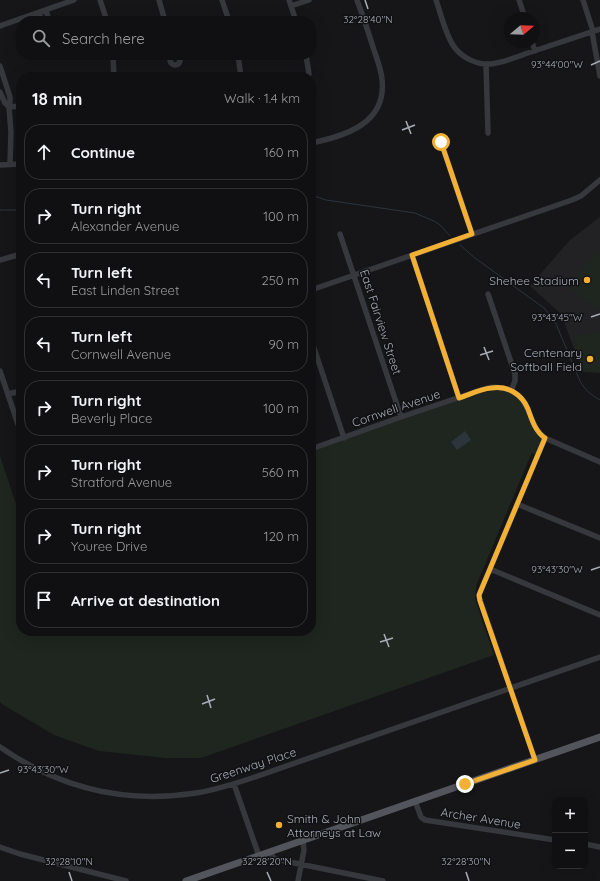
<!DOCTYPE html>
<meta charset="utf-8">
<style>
:root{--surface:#101012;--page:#19191b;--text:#f1f3f6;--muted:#9c9d9f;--line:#303032}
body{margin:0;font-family:Quicksand,sans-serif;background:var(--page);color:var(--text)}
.controls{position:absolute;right:12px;bottom:12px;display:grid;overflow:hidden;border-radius:8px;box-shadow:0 4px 16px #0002}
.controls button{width:36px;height:36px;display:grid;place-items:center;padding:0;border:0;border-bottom:1px solid var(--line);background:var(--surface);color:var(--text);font:20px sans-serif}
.compass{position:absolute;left:504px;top:12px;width:36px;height:36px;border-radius:50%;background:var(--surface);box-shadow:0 4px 16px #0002;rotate:71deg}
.stop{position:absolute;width:12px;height:12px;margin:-9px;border:3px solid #f2b134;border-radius:50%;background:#fff}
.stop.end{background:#f2b134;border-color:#fff;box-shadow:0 1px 4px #0008}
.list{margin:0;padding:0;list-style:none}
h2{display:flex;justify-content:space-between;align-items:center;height:52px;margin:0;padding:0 16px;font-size:17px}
h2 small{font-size:13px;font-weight:400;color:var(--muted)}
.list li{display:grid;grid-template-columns:26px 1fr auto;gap:12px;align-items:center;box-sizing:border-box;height:56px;margin:0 8px 8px;padding:0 8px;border:1px solid var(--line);border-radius:16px}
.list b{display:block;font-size:15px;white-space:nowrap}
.list p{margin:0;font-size:13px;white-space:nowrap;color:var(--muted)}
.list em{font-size:13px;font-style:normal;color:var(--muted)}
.icon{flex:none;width:22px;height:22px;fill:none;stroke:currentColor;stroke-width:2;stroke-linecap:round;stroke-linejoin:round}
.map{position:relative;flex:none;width:600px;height:881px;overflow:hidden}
.search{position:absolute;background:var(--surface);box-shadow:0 4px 16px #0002;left:16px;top:16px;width:300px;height:44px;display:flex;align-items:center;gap:10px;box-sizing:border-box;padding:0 14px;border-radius:16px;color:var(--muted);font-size:15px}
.panel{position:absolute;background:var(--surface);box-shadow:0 4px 16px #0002;left:16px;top:72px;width:300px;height:564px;border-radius:16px}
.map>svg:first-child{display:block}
.built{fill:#222225}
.green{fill:#1e261f}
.water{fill:#2c353c}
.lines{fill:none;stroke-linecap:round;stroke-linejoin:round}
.stream{stroke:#2c353c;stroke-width:1}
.minor{stroke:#37383d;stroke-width:5.5}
.major{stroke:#53555c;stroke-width:7}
.route{stroke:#f2b134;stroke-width:5}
.ticks{fill:none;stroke:#a8adb8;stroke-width:1.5}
.poi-dot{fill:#f2b134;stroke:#111113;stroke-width:1.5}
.labels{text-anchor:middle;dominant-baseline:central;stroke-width:3;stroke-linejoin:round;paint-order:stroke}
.poi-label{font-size:12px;fill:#a8adb8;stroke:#111113;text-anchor:end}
.street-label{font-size:12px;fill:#a8adb8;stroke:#111113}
.ticks-label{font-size:10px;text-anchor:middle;fill:#a8adb8;stroke:#111113;stroke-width:3;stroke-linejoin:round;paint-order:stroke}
</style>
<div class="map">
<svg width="600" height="881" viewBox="0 0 600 881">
<rect width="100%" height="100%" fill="#161618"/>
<!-- built -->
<path class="built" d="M600 217V373L583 372 561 314 530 286 570 240Z"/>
<!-- green -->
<path class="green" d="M600 249V310L577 294 573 289 572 283 575 277Z
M600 332V372C596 372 591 372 587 371 578 366 576 345 574 336Z
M490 388 517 394 545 438 537 456 532 453 530 457 476 586 475 599 494 655 201 758H165L99 751 54 735 2 704 0 702V456L21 519V631H311V451Z"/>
<!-- water -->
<path class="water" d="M465 431 471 440 457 450 451 442Z"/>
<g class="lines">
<!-- stream -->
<path class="stream" d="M311 195 326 200 415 213 434 221 440 225 450 236
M0 210H21
M460 245 475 258 544 308 551 316 556 324 580 381C585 390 591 395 600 400"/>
<!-- minor -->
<path class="minor" d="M100 0 107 21
M159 0 165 21
M222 0 229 21
M289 0 296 21
M436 0C441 14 446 37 455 48 463 58 477 65 490 64 503 63 516 57 528 53 552 45 576 37 600 29
M519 0 525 18
M583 0 593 31
M291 6 309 0
M46 10 49 21
M39 12 42 21
M0 26 74 0
M592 32 600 76
M532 42 535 51
M113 55 114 77
M173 55C163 64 182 71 180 57L176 55
M238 55 241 77
M306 55 309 74
M486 64 488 133
M0 66 10 97V102L9 107 11 132 10 164
M0 92 5 103 9 107 21 106
M441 142 472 234
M311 143C346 136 387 123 382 79 381 68 376 57 373 47 368 31 363 16 357 0
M0 165 21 164
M340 234 401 417
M412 255 459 398
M0 260 21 254
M311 290 572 200 581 196 600 180
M488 294 515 374V381L511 391
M311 339 344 438
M0 371 21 433
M8 394 21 391
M311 449 401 417 487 388C503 385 519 391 526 406 532 418 534 430 545 438L600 462
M517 504 600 538
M490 569 600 615
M0 747C59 788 125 804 196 793 215 790 234 784 252 778L600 657
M535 760 479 597 480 592 490 569 545 438
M234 784 259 856
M415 801 421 817 425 820 555 840
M585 844 600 847
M0 847 20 854 126 881
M269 852 275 859 383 881
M298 881 304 850 303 840"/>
<!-- major -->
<path class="major" d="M186 881 600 737"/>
</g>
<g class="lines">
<!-- route -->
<path class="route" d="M441 142 472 234 412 255 459 398C469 395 480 389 491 388 507 385 522 394 528 409 532 420 535 431 545 438L479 595 480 601 535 760 465 784"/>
</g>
<!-- ticks -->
<path class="ticks" d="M365 0 368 9M591 65 600 61M406 121 411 134M402 130 415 125M591 317 600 314M484 347 489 360M480 355 493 351M591 570 600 567M384 634 389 647M380 642 393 638M207 695 211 708M202 704 215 699M0 773 9 770M69 872 72 881M267 872 271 881M466 872 469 881"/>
<!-- markers -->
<g class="poi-dot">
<circle cx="587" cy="280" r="4"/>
<circle cx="590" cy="359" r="4"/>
<circle cx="279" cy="825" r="4"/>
</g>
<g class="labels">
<!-- poi labels -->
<g class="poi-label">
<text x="579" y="280">Shehee Stadium</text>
<text x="582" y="352">Centenary<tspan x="582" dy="14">Softball Field</tspan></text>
<text x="287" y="818" text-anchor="start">Smith &amp; John<tspan x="287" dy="14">Attorneys at Law</tspan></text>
</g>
<!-- street labels -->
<g class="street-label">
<text transform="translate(381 322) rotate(72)">East Fairview Street</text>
<text transform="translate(396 408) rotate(-19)">Cornwell Avenue</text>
<text transform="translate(253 765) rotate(-18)">Greenway Place</text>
<text transform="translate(481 818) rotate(9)">Archer Avenue</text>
</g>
</g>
<g class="ticks-label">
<text x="368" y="23">32°28'40"N</text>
<text x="557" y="68">93°44'00"W</text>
<text x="557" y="321">93°43'45"W</text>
<text x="557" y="573">93°43'30"W</text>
<text x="43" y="773">93°43'30"W</text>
<text x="69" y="865">32°28'10"N</text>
<text x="267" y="865">32°28'20"N</text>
<text x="466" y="865">32°28'30"N</text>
</g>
</svg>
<div class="controls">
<button>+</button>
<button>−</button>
</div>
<svg class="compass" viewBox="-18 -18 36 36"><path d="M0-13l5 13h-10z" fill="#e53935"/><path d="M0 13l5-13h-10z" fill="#9c9d9f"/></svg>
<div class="stop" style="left:441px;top:142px"></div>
<div class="stop end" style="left:465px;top:784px"></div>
<div class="search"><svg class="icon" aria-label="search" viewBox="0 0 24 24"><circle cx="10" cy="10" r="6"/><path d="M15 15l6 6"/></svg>Search here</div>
<section class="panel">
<h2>18 min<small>Walk · 1.4 km</small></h2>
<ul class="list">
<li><svg class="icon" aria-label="ahead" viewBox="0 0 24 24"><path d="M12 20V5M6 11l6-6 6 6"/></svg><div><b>Continue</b></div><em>160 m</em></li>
<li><svg class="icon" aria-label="right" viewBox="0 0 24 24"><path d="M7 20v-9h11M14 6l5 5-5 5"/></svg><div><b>Turn right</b><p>Alexander Avenue</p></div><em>100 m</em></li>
<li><svg class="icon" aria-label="left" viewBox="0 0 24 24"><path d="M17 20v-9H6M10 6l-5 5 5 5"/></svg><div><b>Turn left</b><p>East Linden Street</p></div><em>250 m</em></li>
<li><svg class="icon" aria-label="left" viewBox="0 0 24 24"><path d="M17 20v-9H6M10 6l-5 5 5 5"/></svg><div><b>Turn left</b><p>Cornwell Avenue</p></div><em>90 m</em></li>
<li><svg class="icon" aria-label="right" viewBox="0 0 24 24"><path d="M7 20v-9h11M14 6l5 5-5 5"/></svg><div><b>Turn right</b><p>Beverly Place</p></div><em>100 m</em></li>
<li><svg class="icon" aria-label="right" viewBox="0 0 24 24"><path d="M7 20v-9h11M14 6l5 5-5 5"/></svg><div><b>Turn right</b><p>Stratford Avenue</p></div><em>560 m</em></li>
<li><svg class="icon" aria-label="right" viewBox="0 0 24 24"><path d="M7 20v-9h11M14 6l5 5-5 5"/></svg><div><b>Turn right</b><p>Youree Drive</p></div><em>120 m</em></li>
<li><svg class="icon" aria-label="arrive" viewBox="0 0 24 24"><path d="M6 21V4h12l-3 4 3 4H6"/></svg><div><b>Arrive at destination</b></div></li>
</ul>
</section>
</div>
